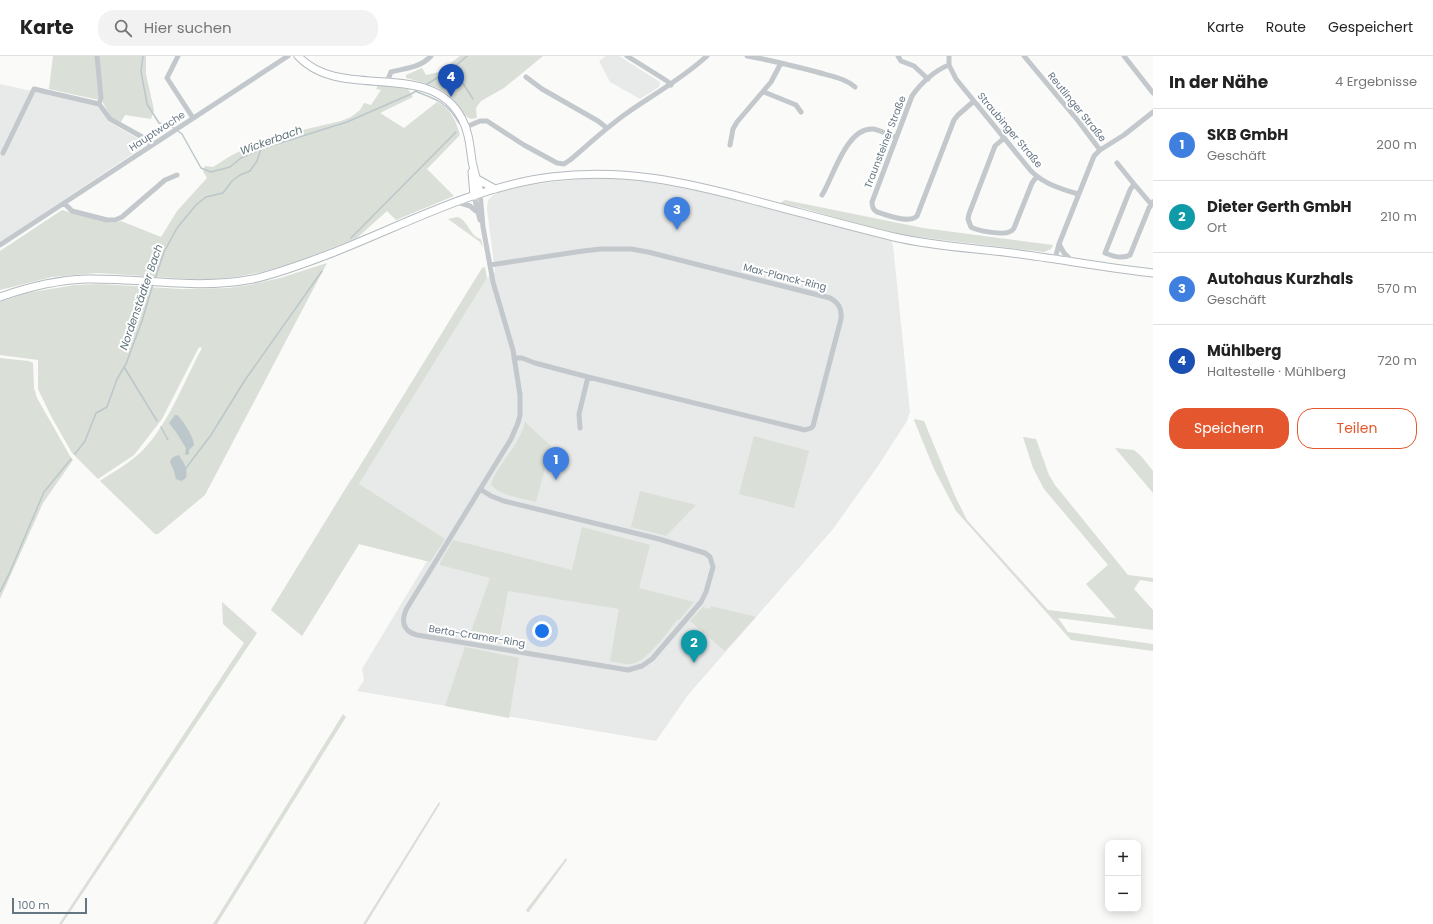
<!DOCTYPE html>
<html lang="de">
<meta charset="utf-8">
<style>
:root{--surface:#fff;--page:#f2f2f2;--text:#222;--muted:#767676;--line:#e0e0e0;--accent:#e4572e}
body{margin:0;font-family:Poppins,sans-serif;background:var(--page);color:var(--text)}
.controls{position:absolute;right:12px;bottom:12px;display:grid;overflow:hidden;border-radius:8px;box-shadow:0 2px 10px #0003}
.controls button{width:36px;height:36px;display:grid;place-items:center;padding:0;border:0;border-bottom:1px solid var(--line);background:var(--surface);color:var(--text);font:20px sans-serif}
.scale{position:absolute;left:12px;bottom:10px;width:75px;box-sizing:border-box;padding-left:4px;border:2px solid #657683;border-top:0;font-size:11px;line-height:14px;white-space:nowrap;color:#657683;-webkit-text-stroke:3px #fff;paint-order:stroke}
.you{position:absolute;left:542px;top:575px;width:14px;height:14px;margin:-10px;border:3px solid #fff;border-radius:50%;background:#1a73e8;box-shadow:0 0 0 6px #1a73e833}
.badge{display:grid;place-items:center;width:26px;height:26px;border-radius:50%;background:var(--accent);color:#fff;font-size:13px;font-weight:700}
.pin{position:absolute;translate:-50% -33px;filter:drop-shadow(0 1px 2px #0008)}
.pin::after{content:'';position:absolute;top:21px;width:14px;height:12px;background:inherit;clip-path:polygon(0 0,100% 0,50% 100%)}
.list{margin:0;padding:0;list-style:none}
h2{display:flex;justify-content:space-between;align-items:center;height:52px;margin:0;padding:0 16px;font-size:17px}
h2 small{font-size:13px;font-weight:400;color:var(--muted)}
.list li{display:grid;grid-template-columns:26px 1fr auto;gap:12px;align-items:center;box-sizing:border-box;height:72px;padding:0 16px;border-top:1px solid var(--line)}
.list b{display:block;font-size:15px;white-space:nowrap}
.list p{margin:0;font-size:13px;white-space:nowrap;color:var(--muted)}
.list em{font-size:13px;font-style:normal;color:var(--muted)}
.actions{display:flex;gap:8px;padding:12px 16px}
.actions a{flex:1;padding:9px 0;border:1px solid var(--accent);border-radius:16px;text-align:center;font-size:14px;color:var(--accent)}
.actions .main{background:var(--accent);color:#fff}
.icon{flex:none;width:22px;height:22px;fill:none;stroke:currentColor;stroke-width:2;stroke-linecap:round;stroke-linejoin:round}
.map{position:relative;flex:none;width:1153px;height:868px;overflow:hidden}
header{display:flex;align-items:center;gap:24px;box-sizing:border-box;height:56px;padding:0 20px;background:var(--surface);border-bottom:1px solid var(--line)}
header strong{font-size:19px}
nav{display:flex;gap:22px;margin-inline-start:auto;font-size:14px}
.search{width:280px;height:36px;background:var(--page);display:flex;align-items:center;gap:10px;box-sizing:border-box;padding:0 14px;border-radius:16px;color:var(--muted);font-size:15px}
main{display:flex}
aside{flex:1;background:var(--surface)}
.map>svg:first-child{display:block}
.built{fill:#e8e9e9}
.green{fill:#dadfd7}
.water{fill:#bbc7cb}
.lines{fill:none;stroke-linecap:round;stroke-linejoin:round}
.stream{stroke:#bbc7cb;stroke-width:1.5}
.secondary-casing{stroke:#b3babf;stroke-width:9}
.minor{stroke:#c3c8cc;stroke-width:5}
.secondary{stroke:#fff;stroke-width:7}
.labels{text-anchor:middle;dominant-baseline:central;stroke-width:4;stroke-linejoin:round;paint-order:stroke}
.street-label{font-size:10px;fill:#657683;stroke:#fff}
.water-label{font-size:11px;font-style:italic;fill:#60757c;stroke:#fff}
</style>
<header>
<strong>Karte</strong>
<div class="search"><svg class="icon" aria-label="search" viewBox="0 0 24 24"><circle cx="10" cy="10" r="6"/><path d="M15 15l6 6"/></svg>Hier suchen</div>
<nav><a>Karte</a><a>Route</a><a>Gespeichert</a></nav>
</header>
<main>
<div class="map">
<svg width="1153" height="868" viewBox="0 0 1153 868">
<rect width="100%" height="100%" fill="#fafaf8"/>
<!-- built -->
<path class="built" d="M606 0H619L660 26 659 31 640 43 610 26 599 5Z
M0 28 96 49 109 66 141 84 146 88V89L0 186Z
M602 122 645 125 708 137 891 185 893 189 910 356 907 365 878 410 833 473 688 639 656 685 357 635 364 624 362 613 427 505 359 488 302 580 271 554 351 423 359 428 487 222 495 216 487 153 488 144 492 140 499 136 528 129 579 123Z"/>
<!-- green -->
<path class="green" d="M53 0H95L99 44 49 33Z
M99 0H146V18L154 54 151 63 125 59 121 66 111 61 103 47Z
M460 0H543L504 32 481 45 476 52 477 62 471 63C462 60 459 49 452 42 440 30 422 26 406 22V19L422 12 426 19 439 16Z
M378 29 408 33 413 41 380 57 404 72 437 46C451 53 456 65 460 79L427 113 454 140 396 164 387 155 357 182 291 208 262 216 235 221 204 224 98 217 52 221 0 234V195L62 154 69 156 112 167 121 165 161 181 177 155 207 122 203 115 205 110 213 111 232 99 251 90 294 76 341 65 351 61 360 54 364 47 371 49 381 34 376 33Z
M785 144 923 172 1053 189 1051 193 1044 196 910 180 881 175 806 153 780 147Z
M457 161C468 163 469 180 481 183L483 192 480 186 448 163Z
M327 207 205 439 158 478H155L100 425C113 416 130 407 142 395 170 366 183 327 202 292L199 291 162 363 145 385 134 399 98 423 72 397 51 360 38 333V304L0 299V246L26 237 75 229 101 228 181 233 228 232 249 229 280 222Z
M485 211 487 222 359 428 445 483 430 506 359 488 302 580 271 554 482 212Z
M0 302 29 305 33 307 34 332 37 342 70 400 73 404 43 447 0 543Z
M915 363 924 365 955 440 967 464 1048 554 1116 562 1086 528 1108 509 1044 433 1033 412 1023 381 1036 383 1049 419 1055 429 1128 519 1153 522V526L1140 524 1134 533 1153 554V574L1058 562 1068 576 1153 588V595L1071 584 956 455 934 413 914 364Z
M525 366 551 390 536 446C525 443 497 439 491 428 499 406 519 391 525 366Z
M754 380 809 395 794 452 739 438Z
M1115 392 1134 394 1141 400 1153 415V437Z
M640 435 696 449 666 480 631 471Z
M582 471 650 489 639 532 694 546 679 564H677C667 576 646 608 629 608 623 608 616 606 610 605L619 553 508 535 498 588 470 583 469 581 490 522 440 509V507L453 484 572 514Z
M222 546 257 577 62 868H59L244 587 223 568Z
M711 550 756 561 725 595 690 565 703 551 710 553Z
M465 591 519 602 509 662 445 650Z
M343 658 346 661 217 868H213Z
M439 746 440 748 366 868H363Z
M566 802 567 804 528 857 526 854Z"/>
<!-- water -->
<path class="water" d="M175 359H177C183 364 194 382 194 389L189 394V398L186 399 185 398 186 392 176 376 169 367Z
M179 399C184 407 188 412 186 422L181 425 176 423 174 415 170 406C171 402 174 400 179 399Z"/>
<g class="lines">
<!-- stream -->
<path class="stream" d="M143 0 141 15 147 48 159 67 171 70 175 73
M453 12 473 43
M424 30 453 12 467 0
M417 36C437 43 448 48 459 67
M178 75 182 78 201 112 211 116 230 111 241 102 261 93 347 66 411 38 418 34
M351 182 456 76
M155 223 164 196 177 172 196 149 206 141 223 137 232 125 240 119 250 115 257 105 261 93
M124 311 157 365
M161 371 168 384
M75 398 85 385 96 357 107 351 117 323 126 308 142 265 153 228
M186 412 211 379 245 324 322 215
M0 536 9 518 44 436 71 403"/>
<!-- secondary casing -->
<g class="secondary-casing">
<path id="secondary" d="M298 0C341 47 430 1 462 63 469 76 470 91 472 105 474 116 478 126 480 137
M472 116 474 140
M477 123 495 133
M0 241C28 231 57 224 87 223 144 222 196 234 253 223 280 217 306 207 332 197 404 169 473 131 551 121 625 112 685 126 756 145 802 157 848 170 894 181 932 190 973 192 1012 197 1059 203 1106 212 1153 217"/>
</g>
<!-- minor -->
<path class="minor" d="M97 0 101 42 99 48
M178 0 167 22 193 62
M627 0 667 25 671 29
M747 0C771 4 794 10 817 16 830 20 845 22 855 31
M898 0 901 5 914 10 928 23
M949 0V9L956 23 1031 115C1044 128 1061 133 1078 138
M1024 0 1079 66 1100 94
M1124 0 1153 37
M949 9C935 14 920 28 912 40L872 146C872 150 873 154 877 156 887 159 909 168 917 160L954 64 958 59 974 45
M526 21 542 33 598 65 607 72
M387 26 391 16C406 12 420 12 431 0
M764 36 796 49 801 56
M466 71 480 65H487L524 89 557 107 564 108 570 104C589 88 607 71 627 57 654 38 682 23 707 0
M1004 82 995 90 969 158 968 163 971 171C977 175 1003 179 1009 176 1012 175 1013 174 1014 172L1032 127 1037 120
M730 89 733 73 737 66 771 26 781 7
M3 97 34 33 99 48 110 63 144 82 152 89
M1117 107 1134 128 1130 134 1105 197C1112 200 1123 203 1130 199L1149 152 1153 146
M1134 128 1151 148
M480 137 483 171 493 226 513 294 520 339V359L518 367 511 383 407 552C401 564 402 575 417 579L628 614 642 610 652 603 701 546 706 536 713 511 710 501 705 497 659 483 504 445 491 440 480 433
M822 139C833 122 846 71 873 73 880 74 889 79 896 81
M474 140 480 164
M457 146 470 150 476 155
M64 147 72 155 107 164H115L122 161 165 124 177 119
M1059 188 1064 197 1073 206
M0 189 288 0
M1055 203 1059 188 1094 100 1100 94 1124 79 1153 56
M490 209 583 195 601 193H631L648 196 830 242C839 247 842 253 841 263L813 370 811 372 805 374 588 321 535 307 522 302H514
M580 372 579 358 588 321"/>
<!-- secondary -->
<use href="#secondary" class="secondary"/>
</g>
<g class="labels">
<!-- street labels -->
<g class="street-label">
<text transform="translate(1077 51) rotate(51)">Reutlinger Straße</text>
<text transform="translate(1010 74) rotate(50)">Straubinger Straße</text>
<text transform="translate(157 75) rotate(-33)">Hauptwache</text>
<text transform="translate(885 86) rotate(-69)">Traunsteiner Straße</text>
<text transform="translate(785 221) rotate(14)">Max-Planck-Ring</text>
<text transform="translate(477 580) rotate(9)">Berta-Cramer-Ring</text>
</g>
<!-- water labels -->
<g class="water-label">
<text transform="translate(271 84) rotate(-20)">Wickerbach</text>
<text transform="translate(141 241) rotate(-71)">Nordenstädter Bach</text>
</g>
</g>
</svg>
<div class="controls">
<button>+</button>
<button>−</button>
</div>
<div class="scale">100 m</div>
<div class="you"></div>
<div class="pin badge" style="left:556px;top:424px;background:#3f7fe0">1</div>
<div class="pin badge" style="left:694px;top:607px;background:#0f9aa8">2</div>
<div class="pin badge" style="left:677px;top:174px;background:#3f7fe0">3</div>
<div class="pin badge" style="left:451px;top:41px;background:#1a4fb4">4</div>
</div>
<aside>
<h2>In der Nähe<small>4 Ergebnisse</small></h2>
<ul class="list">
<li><span class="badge" style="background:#3f7fe0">1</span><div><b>SKB GmbH</b><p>Geschäft</p></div><em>200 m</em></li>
<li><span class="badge" style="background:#0f9aa8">2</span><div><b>Dieter Gerth GmbH</b><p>Ort</p></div><em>210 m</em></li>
<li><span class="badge" style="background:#3f7fe0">3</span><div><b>Autohaus Kurzhals</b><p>Geschäft</p></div><em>570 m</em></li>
<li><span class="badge" style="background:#1a4fb4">4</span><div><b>Mühlberg</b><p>Haltestelle · Mühlberg</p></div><em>720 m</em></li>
</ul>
<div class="actions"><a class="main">Speichern</a><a>Teilen</a></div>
</aside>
</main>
